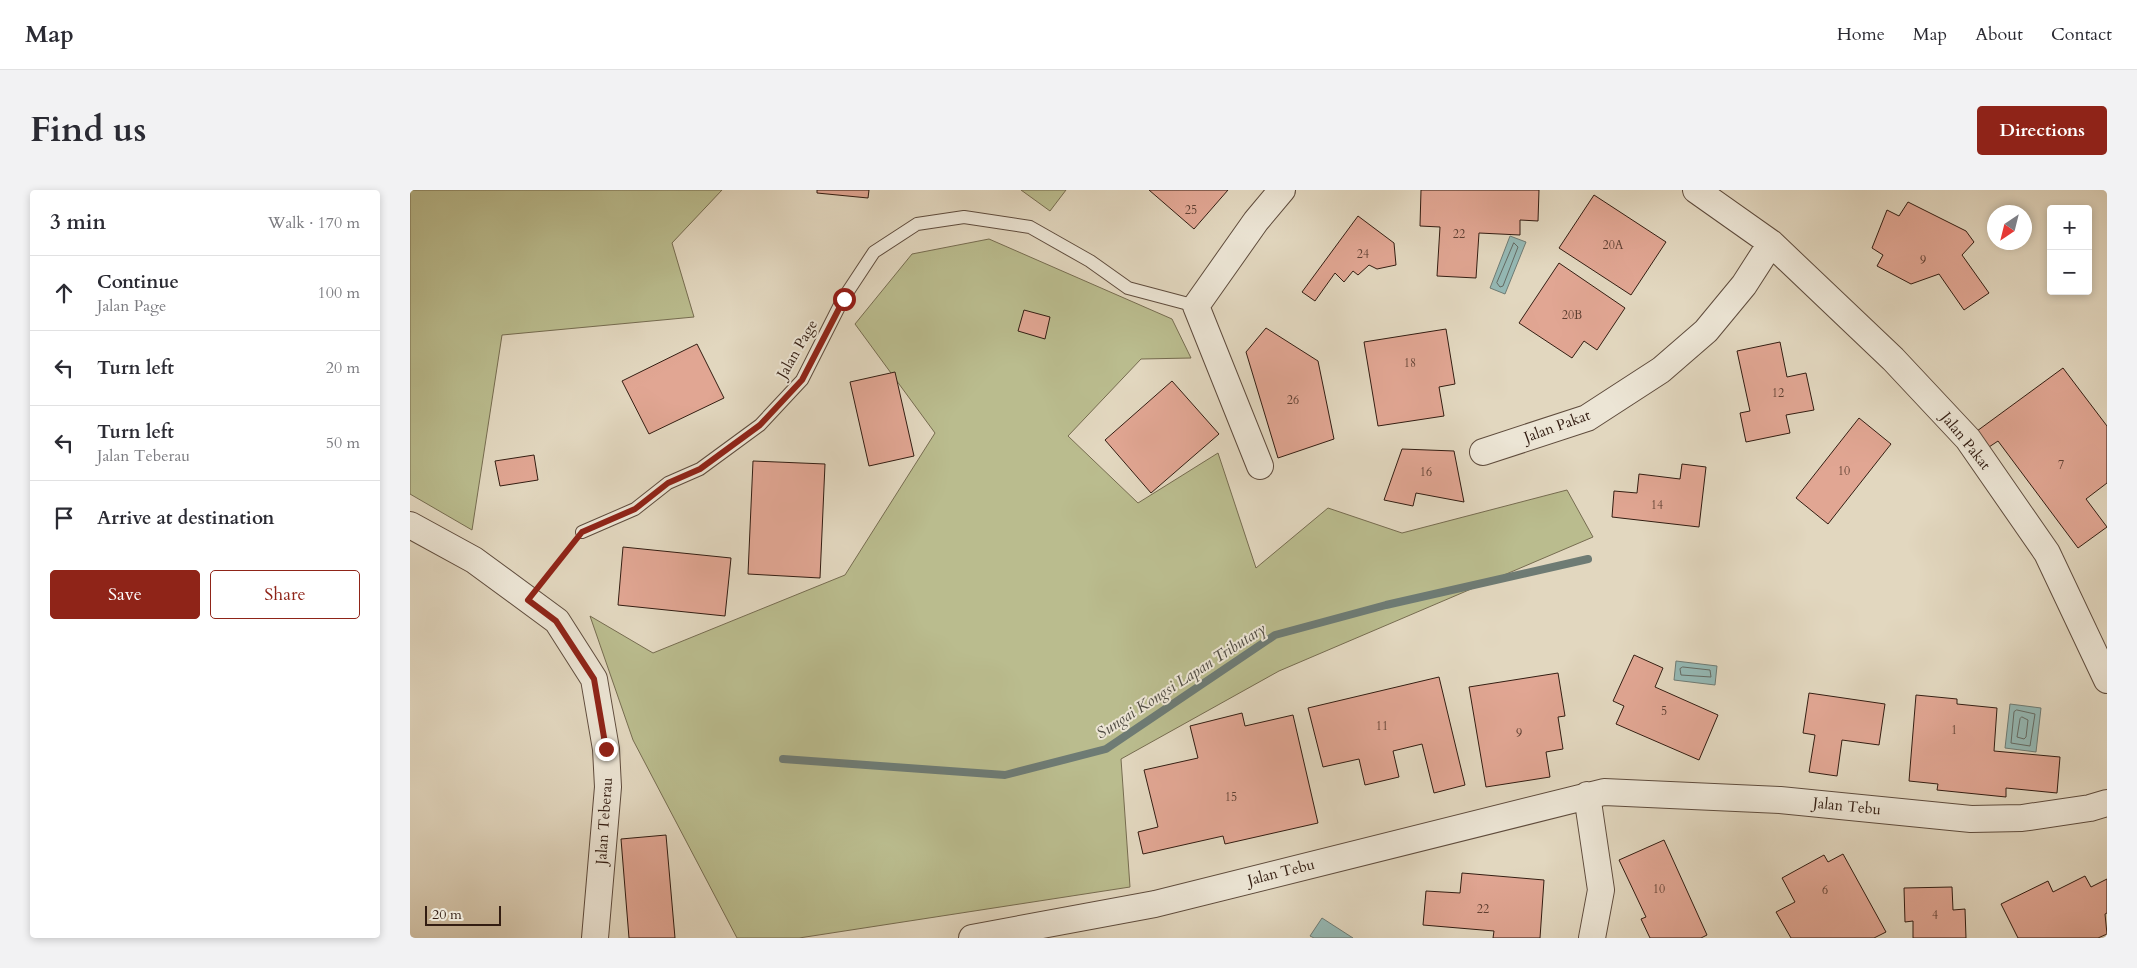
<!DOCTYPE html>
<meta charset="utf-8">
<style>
:root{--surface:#fff;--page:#f2f2f3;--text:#2b2b33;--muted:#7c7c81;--line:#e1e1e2;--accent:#8f2418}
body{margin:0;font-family:Cardo,serif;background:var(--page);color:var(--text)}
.controls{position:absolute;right:15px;top:15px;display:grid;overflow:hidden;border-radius:5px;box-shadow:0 2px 8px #0003}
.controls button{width:45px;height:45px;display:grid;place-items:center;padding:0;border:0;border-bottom:1px solid var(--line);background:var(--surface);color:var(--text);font:25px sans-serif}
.compass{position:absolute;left:1577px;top:15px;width:45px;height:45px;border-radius:50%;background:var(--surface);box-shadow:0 2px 8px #0003;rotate:215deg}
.scale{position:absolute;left:15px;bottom:12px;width:76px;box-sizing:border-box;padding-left:5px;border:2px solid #331d12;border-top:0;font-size:14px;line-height:18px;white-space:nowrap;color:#331d12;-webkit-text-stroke:4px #ece5d5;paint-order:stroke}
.stop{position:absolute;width:15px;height:15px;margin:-11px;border:4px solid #8f2418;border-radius:50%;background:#fff}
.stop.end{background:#8f2418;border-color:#fff;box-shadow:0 1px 5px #0008}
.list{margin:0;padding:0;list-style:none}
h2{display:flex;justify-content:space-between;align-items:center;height:65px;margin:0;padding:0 20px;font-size:21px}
h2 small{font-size:16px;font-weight:400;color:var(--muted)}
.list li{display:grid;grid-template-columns:32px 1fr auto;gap:15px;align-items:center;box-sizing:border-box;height:75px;padding:0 20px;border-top:1px solid var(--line)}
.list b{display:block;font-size:19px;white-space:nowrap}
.list p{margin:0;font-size:16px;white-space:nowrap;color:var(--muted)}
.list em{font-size:16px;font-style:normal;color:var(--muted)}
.actions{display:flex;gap:10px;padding:15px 20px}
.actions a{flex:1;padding:11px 0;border:1px solid var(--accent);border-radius:5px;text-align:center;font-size:18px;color:var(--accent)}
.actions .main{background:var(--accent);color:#fff}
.icon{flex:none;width:28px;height:28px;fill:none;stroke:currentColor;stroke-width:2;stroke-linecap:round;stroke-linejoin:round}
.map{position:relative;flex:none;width:1697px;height:748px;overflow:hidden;border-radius:5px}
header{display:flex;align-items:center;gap:30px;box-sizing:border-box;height:70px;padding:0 25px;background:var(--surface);border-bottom:1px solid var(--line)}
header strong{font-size:24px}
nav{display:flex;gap:28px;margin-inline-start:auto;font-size:18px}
.intro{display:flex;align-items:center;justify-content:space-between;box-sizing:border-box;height:120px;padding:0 30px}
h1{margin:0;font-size:35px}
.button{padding:12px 22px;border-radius:5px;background:var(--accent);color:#fff;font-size:18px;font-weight:700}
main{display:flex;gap:30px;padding:0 30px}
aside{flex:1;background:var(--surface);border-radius:5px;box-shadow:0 2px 8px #0003}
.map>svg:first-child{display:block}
.green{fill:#babc8e;stroke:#766c50}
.water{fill:#95b9b5;stroke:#6e7b74}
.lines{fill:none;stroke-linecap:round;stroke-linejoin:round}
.shore{stroke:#646b64;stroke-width:1}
.stream{stroke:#6e7b74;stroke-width:8}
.building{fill:#e1a693;stroke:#331d12}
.service-casing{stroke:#5f4c3d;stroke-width:14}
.minor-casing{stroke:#5f4c3d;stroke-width:28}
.path{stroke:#331d12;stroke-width:3;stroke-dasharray:4 2.5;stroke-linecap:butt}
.service{stroke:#ece5d5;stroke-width:12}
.minor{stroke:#ece5d5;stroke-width:26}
.route{stroke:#8f2418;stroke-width:6}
.labels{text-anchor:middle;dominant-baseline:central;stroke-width:4;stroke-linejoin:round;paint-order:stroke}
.number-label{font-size:12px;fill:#5e3f32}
.street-label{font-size:15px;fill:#331d12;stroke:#ece5d5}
.water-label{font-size:16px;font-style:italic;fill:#504c43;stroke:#ece5d5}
</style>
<header>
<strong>Map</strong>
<nav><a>Home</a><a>Map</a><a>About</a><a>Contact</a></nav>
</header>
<div class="intro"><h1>Find us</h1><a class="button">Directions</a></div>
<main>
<aside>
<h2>3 min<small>Walk · 170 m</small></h2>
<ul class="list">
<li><svg class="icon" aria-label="ahead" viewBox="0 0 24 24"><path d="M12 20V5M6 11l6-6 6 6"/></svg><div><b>Continue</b><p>Jalan Page</p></div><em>100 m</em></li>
<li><svg class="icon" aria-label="left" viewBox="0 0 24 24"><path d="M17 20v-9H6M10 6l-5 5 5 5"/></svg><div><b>Turn left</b></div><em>20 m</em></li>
<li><svg class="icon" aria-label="left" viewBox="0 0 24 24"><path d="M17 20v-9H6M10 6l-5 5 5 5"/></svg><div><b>Turn left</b><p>Jalan Teberau</p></div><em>50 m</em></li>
<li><svg class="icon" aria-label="arrive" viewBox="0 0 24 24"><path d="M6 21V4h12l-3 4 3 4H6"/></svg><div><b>Arrive at destination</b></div></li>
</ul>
<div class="actions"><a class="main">Save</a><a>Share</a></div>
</aside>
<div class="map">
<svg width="1697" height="748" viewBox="0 0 1697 748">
<rect width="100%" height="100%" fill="#e2d7bf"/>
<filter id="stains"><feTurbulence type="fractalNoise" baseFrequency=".004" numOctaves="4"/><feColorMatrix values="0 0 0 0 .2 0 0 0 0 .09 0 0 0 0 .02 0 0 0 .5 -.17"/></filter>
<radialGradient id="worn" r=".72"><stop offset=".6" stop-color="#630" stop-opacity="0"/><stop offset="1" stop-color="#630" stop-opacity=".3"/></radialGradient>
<!-- green -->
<path class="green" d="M0 0H312L262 53 284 127 92 145 62 340 0 304Z
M611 0H656L640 21Z
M579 49 762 129 781 168 731 169 658 246 728 313 808 263 846 378 918 318 992 343 1157 300 1183 347 869 481 711 569 720 697 389 748H327L223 550 180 426 243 463 435 385 525 243 445 134 502 64Z"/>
<!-- water -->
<path class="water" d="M1100 46 1116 52 1095 104 1080 98Z
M1266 471 1307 476 1305 495 1264 490Z
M1600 514 1631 518 1626 562 1595 558Z
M912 728 943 748H904L900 746Z"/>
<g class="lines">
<!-- shore -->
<path class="shore" d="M1104 53 1108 57 1093 96 1090 97 1087 93Z
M1273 477 1300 480 1301 487 1271 485 1270 479Z
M1607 520 1625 524 1620 556 1601 553 1604 522Z
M1612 527 1618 530 1616 547 1614 549 1607 547 1610 529Z"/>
<!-- stream -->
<path class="stream" d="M373 569 595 585 696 559 865 445 976 415 1178 369"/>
</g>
<!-- building -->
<path class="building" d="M407 0H459L458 8 407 3Z
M739 0H818L784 39Z
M1011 0H1129L1128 31 1110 30V45L1069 43 1066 88 1027 86 1030 37 1010 36Z
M1184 5 1256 52 1221 105 1149 58Z
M1498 12 1556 41 1564 52 1552 65 1579 103 1554 120 1529 84 1501 94 1467 76 1473 65 1462 58 1477 20 1489 26Z
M948 26 984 53 986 75 967 79 959 75 948 85 943 81 934 92 925 83 905 111 892 102Z
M1149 73 1215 118 1187 160 1174 151 1162 168 1109 133Z
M614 120 640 127 635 149 608 141Z
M856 138 908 171 924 249 868 268 836 162Z
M1036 139 1045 194 1029 197 1034 226 968 236 954 152Z
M1370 152 1377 187 1396 183 1404 220 1376 225 1380 243 1336 252 1330 223 1340 221 1327 161Z
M287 154 314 208 239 244 212 191Z
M1653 178 1697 236V293L1676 309 1697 337 1668 358 1588 251 1579 257 1567 241Z
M485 182 504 266 459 276 440 192Z
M762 191 809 244 741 303 695 250Z
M1449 228 1481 254 1418 334 1386 308Z
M992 259 1044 261 1054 312 1006 303 1003 316 974 310Z
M124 265 128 290 90 296 85 271Z
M343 271 415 274 410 388 338 384Z
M1272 274 1296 277 1289 337 1202 327 1204 301 1227 303 1229 284 1270 289Z
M213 357 321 368 315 426 208 415Z
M1224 465 1253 478 1245 497 1308 525 1289 570 1206 534 1214 516 1203 511Z
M1148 483 1155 526 1148 527 1153 559 1136 562 1140 587 1076 597 1059 497Z
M1029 487 1055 595 1024 603 1012 554 983 561 989 587 955 595 949 569 913 577 898 518Z
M1399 503 1475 514 1469 555 1432 550 1427 586 1399 582 1405 545 1393 543Z
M1506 505 1547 509V514L1587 518 1584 561 1650 567 1647 603 1596 598V607L1527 600 1528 594 1499 591Z
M832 523 835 536 883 525 908 633 815 654 813 646 733 664 728 642 748 637 734 580 788 568 780 536Z
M256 645 265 748H219L211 649Z
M1254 650 1297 745 1291 748H1240L1231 729 1236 727 1209 670Z
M1433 664 1476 742 1464 748H1381L1366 722 1385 712 1372 688 1414 665 1418 672Z
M1052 683 1134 690 1130 748H1083L1084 741 1013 735 1016 701 1050 703Z
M1675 686 1681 697 1697 689V723L1695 724 1697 744 1688 748H1608L1591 714 1638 691 1643 702Z
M1542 697 1543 720 1555 719 1556 748H1503V731L1495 732 1494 698Z"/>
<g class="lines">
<!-- service casing -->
<g class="service-casing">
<path id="service" d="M172 342 225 319 258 293 290 279 350 235 392 190 433 109 464 62 507 34 554 27 620 37 680 71 718 98 786 116"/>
</g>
<!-- minor casing -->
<g class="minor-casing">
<path id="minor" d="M1286 0 1361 53 1483 169 1558 249 1637 363 1697 490
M1073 262 1177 228 1251 180 1296 141 1334 95 1361 53
M850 276 786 116 846 31 872 0
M0 335 64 370 147 431 184 489 196 559 198 597 185 748
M1177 605 1191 700 1182 748
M562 748 745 714 1194 602 1370 610 1561 629 1612 628 1680 618 1697 613"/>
</g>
<!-- path -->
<path class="path" d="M134 390 161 356"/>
<!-- service -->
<use href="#service" class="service"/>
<!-- minor -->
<use href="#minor" class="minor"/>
</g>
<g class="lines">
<!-- route -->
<path class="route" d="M196 559 184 489 146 431 118 410 172 342 225 319 258 293 290 279 350 235 392 190 434 109"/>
</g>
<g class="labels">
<!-- number labels -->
<g class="number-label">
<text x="781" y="20">25</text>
<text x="1049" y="44">22</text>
<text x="1203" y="55">20A</text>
<text x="953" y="64">24</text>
<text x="1513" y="70">9</text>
<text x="1162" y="125">20B</text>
<text x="1000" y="173">18</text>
<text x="1368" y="203">12</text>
<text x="883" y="210">26</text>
<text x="1651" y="275">7</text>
<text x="1434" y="281">10</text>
<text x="1016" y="282">16</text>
<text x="1247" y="315">14</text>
<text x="1254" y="521">5</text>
<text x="972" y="536">11</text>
<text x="1544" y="540">1</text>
<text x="1109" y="543">9</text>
<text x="821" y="607">15</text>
<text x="1249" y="699">10</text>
<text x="1415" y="700">6</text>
<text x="1073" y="719">22</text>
<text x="1525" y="725">4</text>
</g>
<!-- street labels -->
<g class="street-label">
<text transform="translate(387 159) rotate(-60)">Jalan Page</text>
<text transform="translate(1147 236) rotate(-20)">Jalan Pakat</text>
<text transform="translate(1556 251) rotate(51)">Jalan Pakat</text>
<text transform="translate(1437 616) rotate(6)">Jalan Tebu</text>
<text transform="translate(194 631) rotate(-86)">Jalan Teberau</text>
<text transform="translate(871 682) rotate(-14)">Jalan Tebu</text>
</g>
<!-- water labels -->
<g class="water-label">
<text transform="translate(771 491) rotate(-33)">Sungai Kongsi Lapan Tributary</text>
</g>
</g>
<rect width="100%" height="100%" filter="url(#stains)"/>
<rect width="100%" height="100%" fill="url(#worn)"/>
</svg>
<div class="controls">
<button>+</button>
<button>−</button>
</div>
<svg class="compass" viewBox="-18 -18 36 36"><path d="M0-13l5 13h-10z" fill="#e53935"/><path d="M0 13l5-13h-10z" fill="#7c7c81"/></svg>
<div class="scale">20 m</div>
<div class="stop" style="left:434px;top:109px"></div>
<div class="stop end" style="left:196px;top:559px"></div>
</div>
</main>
